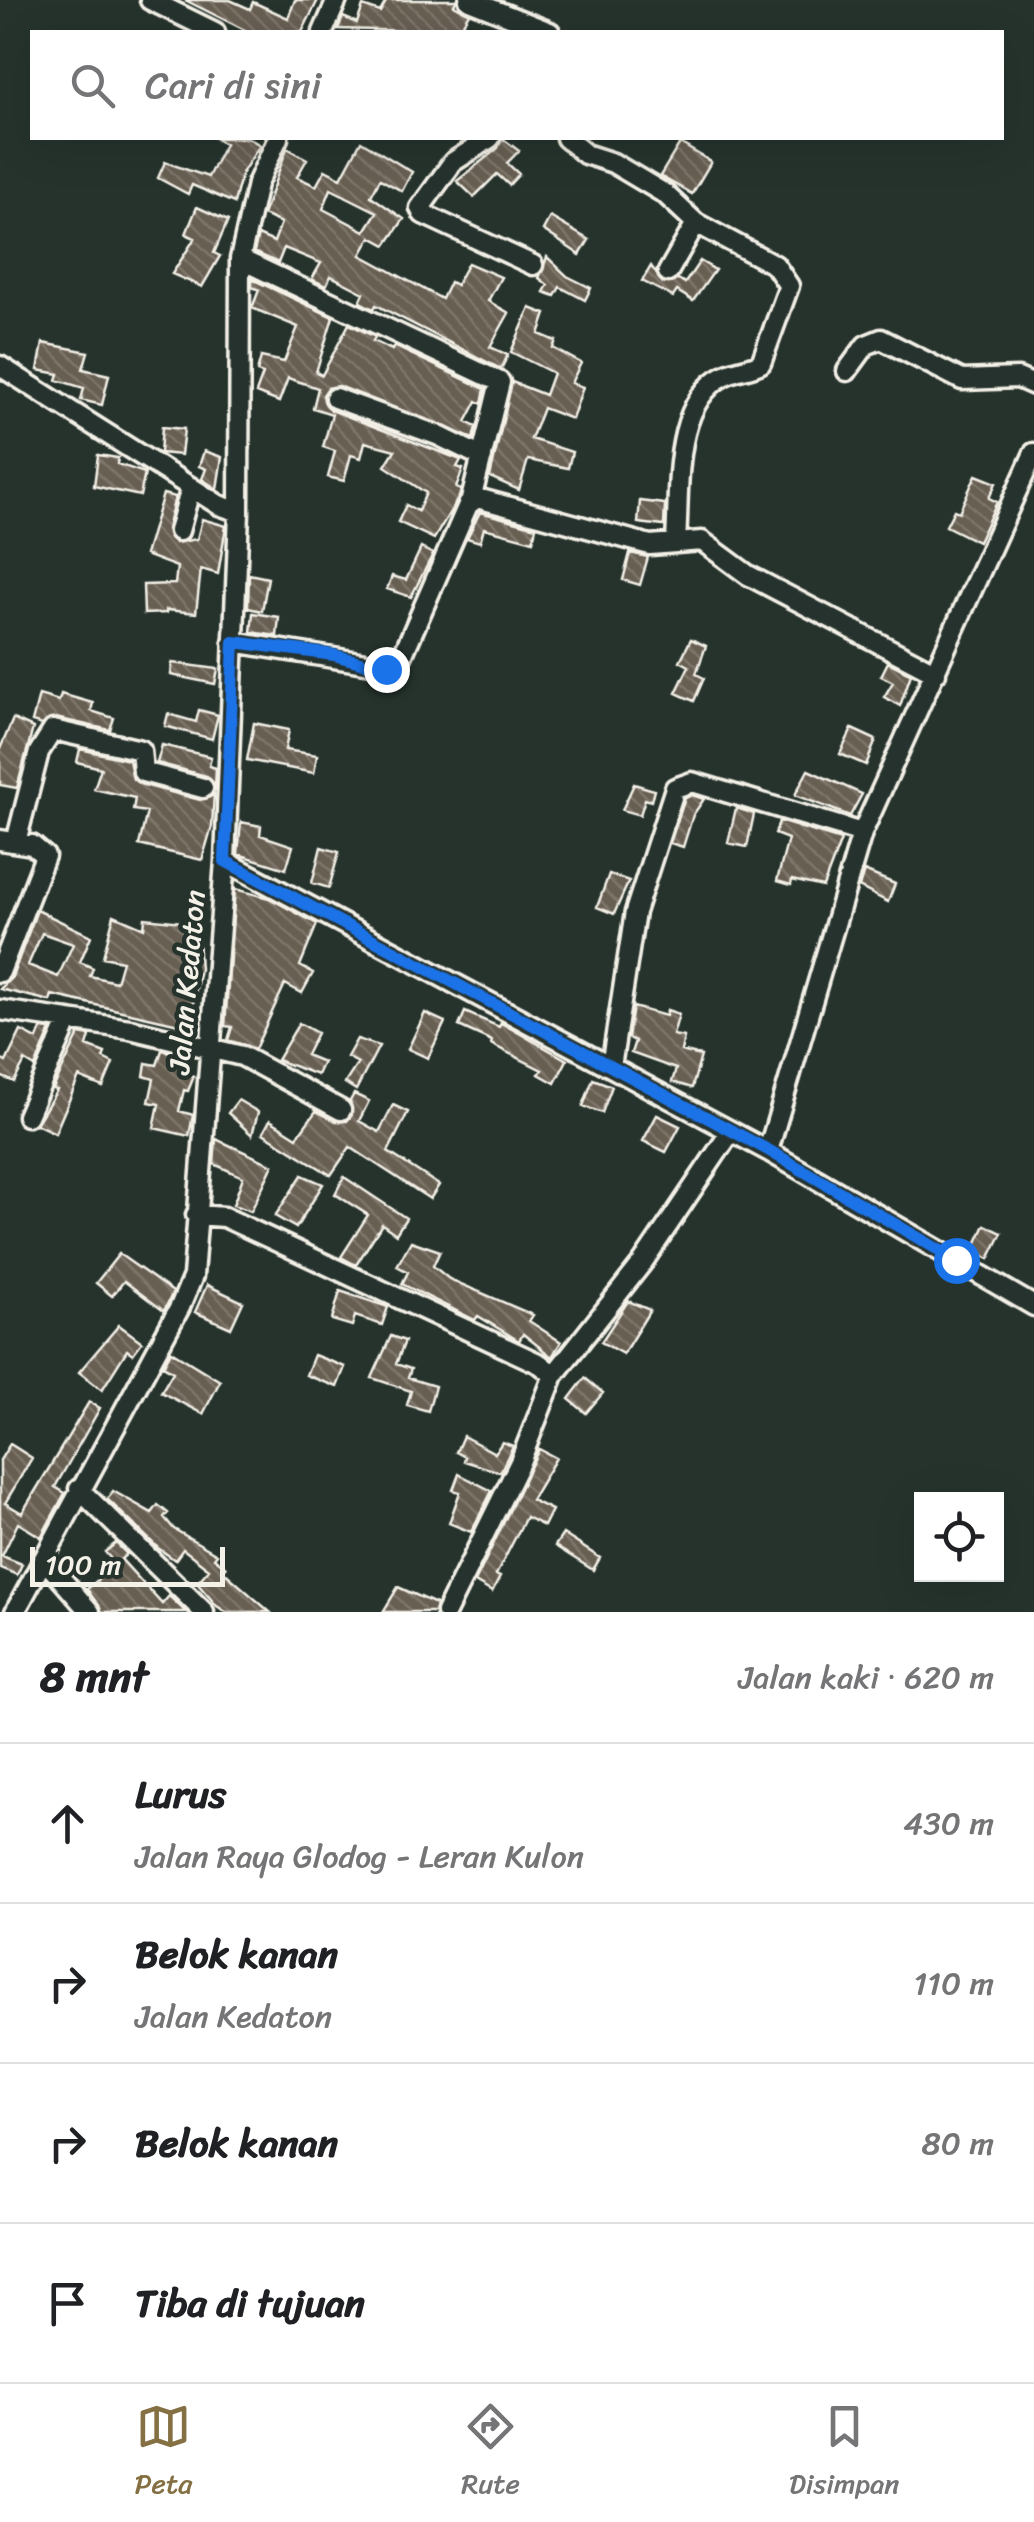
<!DOCTYPE html>
<html lang="id">
<meta charset="utf-8">
<style>
:root{--surface:#fff;--page:#f2f2f2;--text:#202124;--muted:#757577;--line:#e0e0e0;--accent:#847042}
body{margin:0;font-family:Sriracha,sans-serif;background:var(--page);color:var(--text)}
.controls{position:absolute;right:30px;bottom:30px;display:grid;overflow:hidden;border-radius:0px;box-shadow:0 10px 40px #0002}
.controls button{width:90px;height:90px;display:grid;place-items:center;padding:0;border:0;border-bottom:2px solid var(--line);background:var(--surface);color:var(--text);font:50px sans-serif}
.scale{position:absolute;left:30px;bottom:25px;width:195px;box-sizing:border-box;padding-left:10px;border:5px solid #f4f1e8;border-top:0;font-size:28px;line-height:35px;white-space:nowrap;color:#f4f1e8;-webkit-text-stroke:8px #26332d;paint-order:stroke}
.stop{position:absolute;width:30px;height:30px;margin:-22px;border:8px solid #1a73e8;border-radius:50%;background:#fff}
.stop.end{background:#1a73e8;border-color:#fff;box-shadow:0 2px 10px #0008}
.list{margin:0;padding:0;list-style:none}
h2{display:flex;justify-content:space-between;align-items:center;height:130px;margin:0;padding:0 40px;font-size:42px}
h2 small{font-size:32px;font-weight:400;color:var(--muted)}
.list li{display:grid;grid-template-columns:65px 1fr auto;gap:30px;align-items:center;box-sizing:border-box;height:160px;padding:0 40px;border-top:2px solid var(--line)}
.list b{display:block;font-size:38px;white-space:nowrap}
.list p{margin:0;font-size:32px;white-space:nowrap;color:var(--muted)}
.list em{font-size:32px;font-style:normal;color:var(--muted)}
.icon{flex:none;width:55px;height:55px;fill:none;stroke:currentColor;stroke-width:2;stroke-linecap:round;stroke-linejoin:round}
.map{position:relative;flex:none;width:1034px;height:1612px;overflow:hidden}
.search{position:absolute;background:var(--surface);box-shadow:0 10px 40px #0002;left:30px;right:30px;top:30px;height:110px;display:flex;align-items:center;gap:25px;box-sizing:border-box;padding:0 35px;border-radius:0px;color:var(--muted);font-size:38px}
.sheet{height:770px;background:var(--surface)}
nav{display:flex;justify-content:space-around;align-items:center;box-sizing:border-box;height:140px;border-top:2px solid var(--line);background:var(--surface);font-size:28px;color:var(--muted)}
nav a{display:grid;justify-items:center;gap:5px}
nav .on{color:var(--accent)}
.map>svg:first-child{display:block}
.building{fill:url(#building-back-hatch);stroke:#f4f1e8;stroke-width:2.5;fill-rule:evenodd}
.lines{fill:none;stroke-linecap:round;stroke-linejoin:round}
.minor-casing{stroke:#f4f1e8;stroke-width:25}
.minor{stroke:#26332d;stroke-width:18}
.route{stroke:#1a73e8;stroke-width:12}
.labels{text-anchor:middle;dominant-baseline:central;stroke-width:9;stroke-linejoin:round;paint-order:stroke}
.street-label{font-size:30px;fill:#f4f1e8;stroke:#26332d}
</style>
<div class="map">
<svg width="1034" height="1612" viewBox="0 0 1034 1612">
<defs>
<pattern id="building-back-hatch" width="6" height="6" patternUnits="userSpaceOnUse" patternTransform="scale(2.5)"><rect width="6" height="6" fill="#685e52"/><path d="M-1 5l2 2M0 0l6 6M5-1l2 2" fill="none" stroke="#7e766b"/></pattern>
</defs>
<rect width="100%" height="100%" fill="#26332d"/>
<filter id="ink" filterUnits="userSpaceOnUse"><feTurbulence type="fractalNoise" baseFrequency=".01" numOctaves="2"/><feDisplacementMap in="SourceGraphic" scale="20" xChannelSelector="R" yChannelSelector="G"/><feConvolveMatrix kernelMatrix="1 2 1 2 8 2 1 2 1" color-interpolation-filters="sRGB"/></filter>
<g filter="url(#ink)">
<!-- building -->
<path class="building" d="M185 0H230L250 9 253 2 288 18 295 0H318L302 32H249Z
M387 0H457L454 5 469 13 458 32 338 29 343 17 357 23 363 6 380 12Z
M215 138H248L260 145 242 173 234 203 192 185 188 194 158 178 165 162 208 177 225 144Z
M502 138 519 151 507 163 519 174 509 185 497 174 474 197 457 181 498 148Z
M361 141 412 172 402 191 380 179 371 196 404 219 386 245 371 237 361 255 442 299 450 282 456 285 468 263 501 277 488 301 509 313 490 347 508 355 501 369 376 305 374 309 360 302 364 293 331 276 326 286 312 279 321 263 284 248 278 263 254 252 258 235 274 242 281 223 263 215 287 148 307 159 297 177 316 186 325 170 341 178ZM331 189 377 212 365 231 323 209Z
M680 143 711 162 692 194 660 176Z
M197 207 228 221 214 253 220 256 202 287 172 274 195 238 186 234Z
M550 217 589 240 580 255 543 230Z
M547 257 567 276 591 288 585 300 560 287 555 296 544 292 548 285 539 278Z
M700 261 715 270 693 301 677 291 673 297 642 281 651 266 663 283 678 279 685 283Z
M252 279 333 317 316 372 322 375 349 324 375 337 373 341 392 350 394 346 485 389 482 404 477 401 466 422 476 427 473 439 339 386 328 388 323 395 331 410 461 460 457 467 463 469 456 488 461 490 459 497 434 539 398 522 406 505 418 511 426 493 385 466 395 450 365 442 361 458 351 455 344 481 328 477 335 451 323 447 332 414 313 408 318 388 288 378 279 402 256 393 263 374 257 372 261 357 284 362 298 327 252 308 259 290 252 287Z
M530 308 546 314 539 334 556 341 553 348 581 363 571 383 583 387 572 419 543 408 531 439 572 452 568 468 528 460 519 490 490 477 512 382 545 395 553 373 511 352Z
M43 343 88 352 83 369 109 375 102 405 81 400 84 388 57 380 59 374 38 370Z
M162 427 184 429 181 455 160 453Z
M204 451 222 457 217 489 202 479 206 469 199 466Z
M98 455 118 458 117 464 145 473 140 496 94 486Z
M976 475 996 483 989 498 997 502 978 542 946 526 954 510 959 512Z
M163 494 175 497 167 529 175 543 197 539 202 519 226 526 218 574 201 569 196 613 166 610V613L144 614 143 585 175 584 177 567 145 555Z
M640 501 665 504 664 526 638 523Z
M480 512 536 527 533 541 484 528 480 542 467 538Z
M421 548 433 554 411 597 387 589 392 576 406 580Z
M630 553 648 557 640 585 623 580Z
M249 574 268 578 262 611 248 608Z
M253 613 279 617 277 636 251 632Z
M691 639 706 646 696 674 704 678 694 701 676 693 689 666 680 661Z
M888 662 911 674 900 706 884 697 893 682 881 676Z
M172 663 218 669 215 684 171 675Z
M61 694 93 703 91 711 114 718 110 730 56 718 42 725 32 722 39 695 59 701Z
M199 710 218 715 212 739 165 726 168 714 196 722Z
M13 719 33 728 17 788 0 785V749Z
M254 723 289 730 285 750 317 755 314 773 247 760Z
M852 729 876 740 866 765 840 754Z
M162 745 211 757 209 766 216 768 215 787 207 776 157 763Z
M80 749 129 760 133 779 140 784 200 800 214 794 212 826 202 860 139 845 147 812 133 810 135 798 94 789 101 768 77 762Z
M808 770 862 794 850 816 795 795Z
M634 784 654 790 651 801 645 799 640 815 622 810Z
M692 795 704 799 693 815 683 847 670 843 685 798Z
M736 808 754 814 747 847 728 843Z
M779 821 841 840 823 887 792 880 791 885 777 881 788 839 775 834Z
M241 822 261 826 260 835 293 846 286 869 238 854Z
M321 847 339 852 329 888 312 883Z
M864 871 895 884 888 902 859 887Z
M609 874 629 881 614 914 597 907Z
M235 889 269 898 317 924 300 966 313 973 302 993 285 984 255 1049 228 1040 232 1027 225 1026Z
M37 910 91 936 80 962 93 968 90 976 116 982 122 961 103 957 114 915 144 928 145 918 193 923 191 938H198L200 969 192 1009 186 1008 183 1025 52 995 50 1001 0 989 12 977ZM42 933 73 944 58 977 28 965Z
M633 1007 666 1016 667 1010 679 1014 673 1035 684 1037 681 1051 701 1056 692 1088 672 1082 676 1069 631 1053 635 1041 628 1038Z
M465 1012 499 1027 501 1023 567 1060 555 1083 539 1074 542 1070 491 1044 492 1041 459 1026Z
M425 1013 445 1022 428 1058 408 1049Z
M299 1023 317 1033 306 1055 323 1062 317 1075 277 1060Z
M41 1029 51 1030 35 1067 25 1061 14 1082 0 1076V1059L6 1062 21 1031 37 1039Z
M79 1034 90 1036 87 1046 105 1053 103 1058 113 1063 103 1087 79 1077 55 1133 36 1124 57 1090 53 1089Z
M357 1039 379 1046 356 1090 345 1083 358 1063 347 1057Z
M162 1050 189 1056 183 1073 194 1076 188 1091 184 1090 179 1111 193 1115 189 1136 154 1128 159 1104 149 1102 154 1079 144 1076 146 1063 157 1065Z
M593 1079 612 1086 602 1113 583 1106Z
M354 1094 369 1101 359 1121 379 1132 393 1105 408 1112 388 1152 439 1185 430 1199 350 1147 331 1175 263 1133 270 1120 297 1137 316 1111 336 1121H347L352 1115 350 1101Z
M238 1100 258 1112 252 1135 228 1113Z
M657 1115 680 1126 666 1152 643 1141Z
M216 1139 273 1165 251 1211 233 1205 243 1177 214 1164Z
M302 1175 323 1184 296 1228 275 1216Z
M344 1177 406 1218 396 1234 382 1224 356 1265 341 1257 368 1215 335 1194Z
M985 1225 1002 1233 989 1259 973 1251Z
M411 1241 440 1251 433 1266 449 1279 533 1315 529 1321 561 1342 552 1357 523 1334 519 1341 478 1316 475 1320 402 1284 408 1272 397 1266Z
M119 1254 173 1292 164 1311 124 1281 112 1296 96 1283Z
M207 1285 243 1302 231 1328 195 1312Z
M340 1291 388 1307 382 1325 355 1316 352 1326 332 1320Z
M628 1301 650 1310 623 1354 601 1342Z
M119 1325 142 1342 133 1354 127 1350 102 1390 79 1372Z
M391 1336 405 1341 396 1364 411 1369 408 1378 435 1386 428 1411 407 1405 411 1391 372 1378Z
M171 1351 220 1381 203 1414 161 1392 173 1372 163 1366Z
M314 1355 345 1367 337 1387 306 1375Z
M585 1378 603 1393 586 1413 569 1399Z
M89 1402 100 1408 55 1487 65 1493 41 1537 18 1523 2 1556 22 1564 17 1575 0 1568V1460L10 1444 32 1458 5 1503 22 1513Z
M463 1436 495 1453 502 1442 513 1446 500 1472 464 1461 465 1457 456 1452Z
M539 1449 556 1458 531 1500 552 1510 544 1526 526 1517 496 1575 500 1577 492 1592 475 1582Z
M459 1474 492 1491 471 1532 449 1523 460 1492 453 1490Z
M113 1491 152 1513 158 1505 168 1513 164 1517 174 1529 217 1554 214 1558 226 1567 223 1571 270 1612H226L217 1606 197 1583 209 1569 183 1549 175 1560 158 1548 107 1499Z
M563 1534 600 1558 593 1570 555 1546Z
M116 1543 127 1554 121 1559 162 1604 169 1596 186 1612H102L87 1589 105 1574 99 1568 111 1559 105 1552Z
M398 1587 436 1604 434 1612H383Z"/>
<g class="lines">
<!-- minor casing -->
<g class="minor-casing">
<path id="minor" d="M150 0 215 32
M469 0 550 32
M323 32 337 0
M490 138 453 162 420 208 423 214 533 265
M566 138 585 154 613 163 665 194 696 223 775 265 789 286 761 363C750 369 736 369 725 375 671 403 680 490 676 540
M240 259 500 382 471 500
M668 272 696 223
M0 366 219 505 239 512
M847 371 866 345 881 339 962 380 1018 378 1034 385
M335 398 437 435 482 457
M179 531 191 487
M233 642 397 668 468 505 477 498 650 545 702 541 748 575 936 673
M0 840 32 845 45 856 0 972
M16 842 39 752 53 730 141 750 143 772 203 788
M225 861 768 1151 1034 1306
M0 1010 130 1029 242 1056 341 1110
M611 1067 635 912 675 788 692 782 862 833
M27 1116 69 1020
M768 1151 862 833 1034 453
M196 1215 224 1217 540 1364 554 1375 520 1462 446 1612
M554 1375 643 1262 730 1133
M79 1489 204 1612
M44 1559 90 1612
M15 1612 180 1307 193 1276 225 861 239 512 240 259 257 184 278 138"/>
</g>
<!-- minor -->
<use href="#minor" class="minor"/>
</g>
</g>
<g class="lines" filter="url(#ink)">
<!-- route -->
<path class="route" d="M386 669 334 655 234 642 225 861 768 1150 956 1260"/>
</g>
<g class="labels">
<!-- street labels -->
<g class="street-label">
<text transform="translate(187 982) rotate(-85)">Jalan Kedaton</text>
</g>
</g>
</svg>
<div class="controls">
<button><svg class="icon" aria-label="locate" viewBox="0 0 24 24"><circle cx="12" cy="12" r="6"/><path d="M12 2v4M12 18v4M2 12h4M18 12h4"/></svg></button>
</div>
<div class="scale">100 m</div>
<div class="stop" style="left:956px;top:1260px"></div>
<div class="stop end" style="left:386px;top:669px"></div>
<div class="search"><svg class="icon" aria-label="search" viewBox="0 0 24 24"><circle cx="10" cy="10" r="6"/><path d="M15 15l6 6"/></svg>Cari di sini</div>
</div>
<section class="sheet">
<h2>8 mnt<small>Jalan kaki · 620 m</small></h2>
<ul class="list">
<li><svg class="icon" aria-label="ahead" viewBox="0 0 24 24"><path d="M12 20V5M6 11l6-6 6 6"/></svg><div><b>Lurus</b><p>Jalan Raya Glodog - Leran Kulon</p></div><em>430 m</em></li>
<li><svg class="icon" aria-label="right" viewBox="0 0 24 24"><path d="M7 20v-9h11M14 6l5 5-5 5"/></svg><div><b>Belok kanan</b><p>Jalan Kedaton</p></div><em>110 m</em></li>
<li><svg class="icon" aria-label="right" viewBox="0 0 24 24"><path d="M7 20v-9h11M14 6l5 5-5 5"/></svg><div><b>Belok kanan</b></div><em>80 m</em></li>
<li><svg class="icon" aria-label="arrive" viewBox="0 0 24 24"><path d="M6 21V4h12l-3 4 3 4H6"/></svg><div><b>Tiba di tujuan</b></div></li>
</ul>
</section>
<nav>
<a class="on"><svg class="icon" aria-label="map" viewBox="0 0 24 24"><path d="M3 6l6-2 6 2 6-2v14l-6 2-6-2-6 2zM9 4v14M15 6v14"/></svg>Peta</a>
<a><svg class="icon" aria-label="directions" viewBox="0 0 24 24"><path d="M12 3l9 9-9 9-9-9zM9 14v-3h6M13 9l2 2-2 2"/></svg>Rute</a>
<a><svg class="icon" aria-label="saved" viewBox="0 0 24 24"><path d="M7 4h10v16l-5-4-5 4z"/></svg>Disimpan</a>
</nav>
